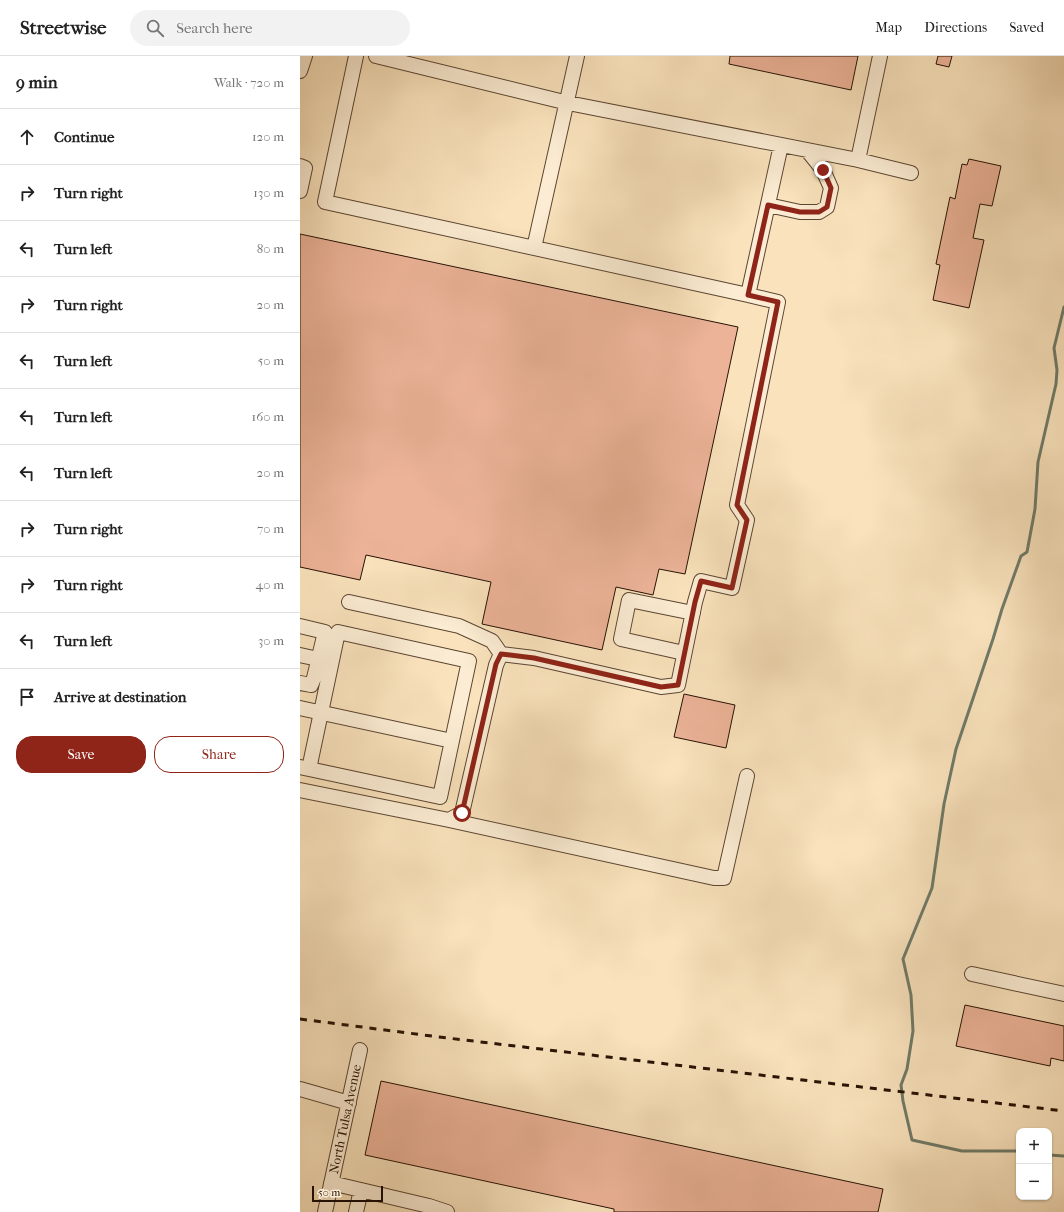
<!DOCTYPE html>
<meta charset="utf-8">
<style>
:root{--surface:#fff;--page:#f2f2f2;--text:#222;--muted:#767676;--line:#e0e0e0;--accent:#8f2418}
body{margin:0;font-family:"IM FELL French Canon",serif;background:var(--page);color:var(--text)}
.controls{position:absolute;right:12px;bottom:12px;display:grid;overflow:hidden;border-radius:8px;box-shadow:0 1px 3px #0004}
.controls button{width:36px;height:36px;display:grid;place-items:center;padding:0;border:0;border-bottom:1px solid var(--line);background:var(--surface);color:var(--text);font:20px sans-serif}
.scale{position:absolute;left:12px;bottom:10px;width:71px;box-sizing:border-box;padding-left:4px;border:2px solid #271204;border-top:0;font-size:11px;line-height:14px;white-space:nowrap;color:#271204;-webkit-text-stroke:3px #fbecd3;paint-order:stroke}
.stop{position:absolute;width:12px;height:12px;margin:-9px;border:3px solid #8f2418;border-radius:50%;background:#fff}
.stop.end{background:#8f2418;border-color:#fff;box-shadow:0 1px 4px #0008}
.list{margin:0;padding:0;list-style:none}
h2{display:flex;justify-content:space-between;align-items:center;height:52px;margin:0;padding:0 16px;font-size:17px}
h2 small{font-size:13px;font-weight:400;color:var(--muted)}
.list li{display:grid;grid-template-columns:26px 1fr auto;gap:12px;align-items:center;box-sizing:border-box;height:56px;padding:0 16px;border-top:1px solid var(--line)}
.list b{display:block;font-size:15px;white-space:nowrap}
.list em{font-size:13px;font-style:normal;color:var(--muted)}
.actions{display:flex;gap:8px;padding:12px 16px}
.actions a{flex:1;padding:9px 0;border:1px solid var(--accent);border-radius:16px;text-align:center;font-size:14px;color:var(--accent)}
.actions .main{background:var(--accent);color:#fff}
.icon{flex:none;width:22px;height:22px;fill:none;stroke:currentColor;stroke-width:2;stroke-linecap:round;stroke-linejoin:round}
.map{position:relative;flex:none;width:764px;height:1156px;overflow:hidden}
header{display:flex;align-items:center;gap:24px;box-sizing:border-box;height:56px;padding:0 20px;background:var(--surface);border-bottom:1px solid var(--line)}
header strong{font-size:19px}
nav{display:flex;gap:22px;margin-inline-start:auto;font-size:14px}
.search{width:280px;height:36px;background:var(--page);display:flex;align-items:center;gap:10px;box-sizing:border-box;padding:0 14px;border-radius:22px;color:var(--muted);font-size:15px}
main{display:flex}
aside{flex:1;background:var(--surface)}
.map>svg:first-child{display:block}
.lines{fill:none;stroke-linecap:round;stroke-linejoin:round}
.stream{stroke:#6f7a68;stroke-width:3}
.building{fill:#ecb398;stroke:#271204}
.minor-casing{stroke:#5c4632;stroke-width:16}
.minor{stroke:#fbecd3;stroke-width:14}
.rail{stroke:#271204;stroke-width:3;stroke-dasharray:7 7;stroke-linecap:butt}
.route{stroke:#8f2418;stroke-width:5}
.labels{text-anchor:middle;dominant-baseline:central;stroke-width:3.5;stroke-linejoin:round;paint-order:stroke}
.street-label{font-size:13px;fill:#271204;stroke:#fbecd3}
</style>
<header>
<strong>Streetwise</strong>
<div class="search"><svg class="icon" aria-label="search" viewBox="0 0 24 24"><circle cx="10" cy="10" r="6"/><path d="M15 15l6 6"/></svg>Search here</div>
<nav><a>Map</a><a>Directions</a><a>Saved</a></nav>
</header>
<main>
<aside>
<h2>9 min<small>Walk · 720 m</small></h2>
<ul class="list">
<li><svg class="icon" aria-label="ahead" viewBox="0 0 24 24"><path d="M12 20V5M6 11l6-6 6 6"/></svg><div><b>Continue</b></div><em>120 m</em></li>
<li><svg class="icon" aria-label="right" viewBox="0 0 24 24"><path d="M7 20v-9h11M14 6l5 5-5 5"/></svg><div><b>Turn right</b></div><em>130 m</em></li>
<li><svg class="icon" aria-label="left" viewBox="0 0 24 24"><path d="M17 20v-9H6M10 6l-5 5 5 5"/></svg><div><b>Turn left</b></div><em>80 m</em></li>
<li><svg class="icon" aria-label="right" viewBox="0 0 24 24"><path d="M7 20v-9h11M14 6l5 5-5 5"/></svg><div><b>Turn right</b></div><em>20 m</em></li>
<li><svg class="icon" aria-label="left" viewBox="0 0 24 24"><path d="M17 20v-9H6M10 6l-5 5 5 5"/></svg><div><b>Turn left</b></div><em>50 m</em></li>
<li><svg class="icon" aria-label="left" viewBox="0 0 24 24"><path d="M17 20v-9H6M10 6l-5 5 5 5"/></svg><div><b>Turn left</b></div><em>160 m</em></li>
<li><svg class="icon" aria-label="left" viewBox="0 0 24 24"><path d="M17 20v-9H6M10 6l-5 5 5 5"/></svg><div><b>Turn left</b></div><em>20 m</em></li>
<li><svg class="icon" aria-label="right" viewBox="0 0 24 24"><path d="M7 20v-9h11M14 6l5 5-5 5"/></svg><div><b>Turn right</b></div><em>70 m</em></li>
<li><svg class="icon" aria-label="right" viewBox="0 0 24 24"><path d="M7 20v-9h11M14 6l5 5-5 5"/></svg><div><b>Turn right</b></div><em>40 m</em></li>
<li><svg class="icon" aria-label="left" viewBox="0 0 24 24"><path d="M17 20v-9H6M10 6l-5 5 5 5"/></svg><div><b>Turn left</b></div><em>30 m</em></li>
<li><svg class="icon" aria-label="arrive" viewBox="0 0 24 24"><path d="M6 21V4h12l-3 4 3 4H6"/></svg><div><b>Arrive at destination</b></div></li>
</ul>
<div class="actions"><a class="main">Save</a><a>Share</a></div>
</aside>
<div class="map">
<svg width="764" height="1156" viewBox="0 0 764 1156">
<rect width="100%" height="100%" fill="#f9e2bc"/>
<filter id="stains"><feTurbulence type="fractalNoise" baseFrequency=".005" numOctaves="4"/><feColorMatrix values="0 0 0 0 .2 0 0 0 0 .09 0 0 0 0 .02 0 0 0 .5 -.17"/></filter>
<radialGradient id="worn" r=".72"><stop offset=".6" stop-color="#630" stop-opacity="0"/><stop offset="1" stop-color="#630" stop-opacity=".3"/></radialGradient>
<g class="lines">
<!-- stream -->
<path class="stream" d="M719 1095H662L612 1084 603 1045 601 1029 607 1013 613 975 611 939 603 903 632 832 644 748 656 693 693 583 702 553 721 500 727 496 735 453 738 406 756 328 757 314 754 292 764 251
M749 1099 764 1100"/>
</g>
<!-- building -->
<path class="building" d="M430 0H558L551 34 429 8Z
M638 0H652L649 11 636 8Z
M669 103 701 110 692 150 680 148 673 182 684 184 669 252 633 244 640 209 636 208 650 141 655 143 662 108 667 109Z
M0 178 438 271 385 518 359 513 353 539 316 531 302 594 182 568 191 526 66 499 60 524 0 511Z
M384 638 435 649 426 692 374 681Z
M665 949 764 970V1005L751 1002 750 1010 656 990Z
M81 1025 583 1133 578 1156H314V1153L65 1099Z"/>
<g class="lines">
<!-- minor casing -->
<g class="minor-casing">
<path id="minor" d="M56 0 25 146 448 239 481 89
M76 0 268 47 558 104 611 117
M0 15 5 0
M558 104 580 0
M0 110 5 112 0 135
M468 149 500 156H519L527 151 531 132 523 114 507 94
M234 192 277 0
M49 546 159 570 192 585 201 598
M0 570 25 576 14 622 11 629 0 627
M384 597 321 583 329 544 393 557
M0 599 18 603
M0 652 152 685
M0 711 9 713 140 741 169 605 38 576 9 713
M0 734 149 764 162 757 196 609 201 598 234 602 361 631 378 629 395 546 401 525 432 532 447 464 437 449 478 246 448 239
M149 764 414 822H424L447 720
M672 918 764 938
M0 1033 49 1047
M31 1127 129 1150 147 1156
M25 1156 60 994
M56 1156 61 1134"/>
</g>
<!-- minor -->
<use href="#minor" class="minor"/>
<!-- rail -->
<path class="rail" d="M0 963 139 981 764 1055"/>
</g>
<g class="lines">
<!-- route -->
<path class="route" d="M162 757 196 608 201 598 234 602 361 631 378 629 395 546 401 525 432 532 447 464 437 449 478 246 448 239 468 149 500 156H519L527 151 531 132 523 114"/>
</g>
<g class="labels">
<!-- street labels -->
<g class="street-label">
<text transform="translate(45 1063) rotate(-78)">North Tulsa Avenue</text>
</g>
</g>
<rect width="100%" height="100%" filter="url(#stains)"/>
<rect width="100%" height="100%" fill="url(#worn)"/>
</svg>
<div class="controls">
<button>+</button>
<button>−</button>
</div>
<div class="scale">50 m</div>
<div class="stop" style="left:162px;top:757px"></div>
<div class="stop end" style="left:523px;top:114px"></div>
</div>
</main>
